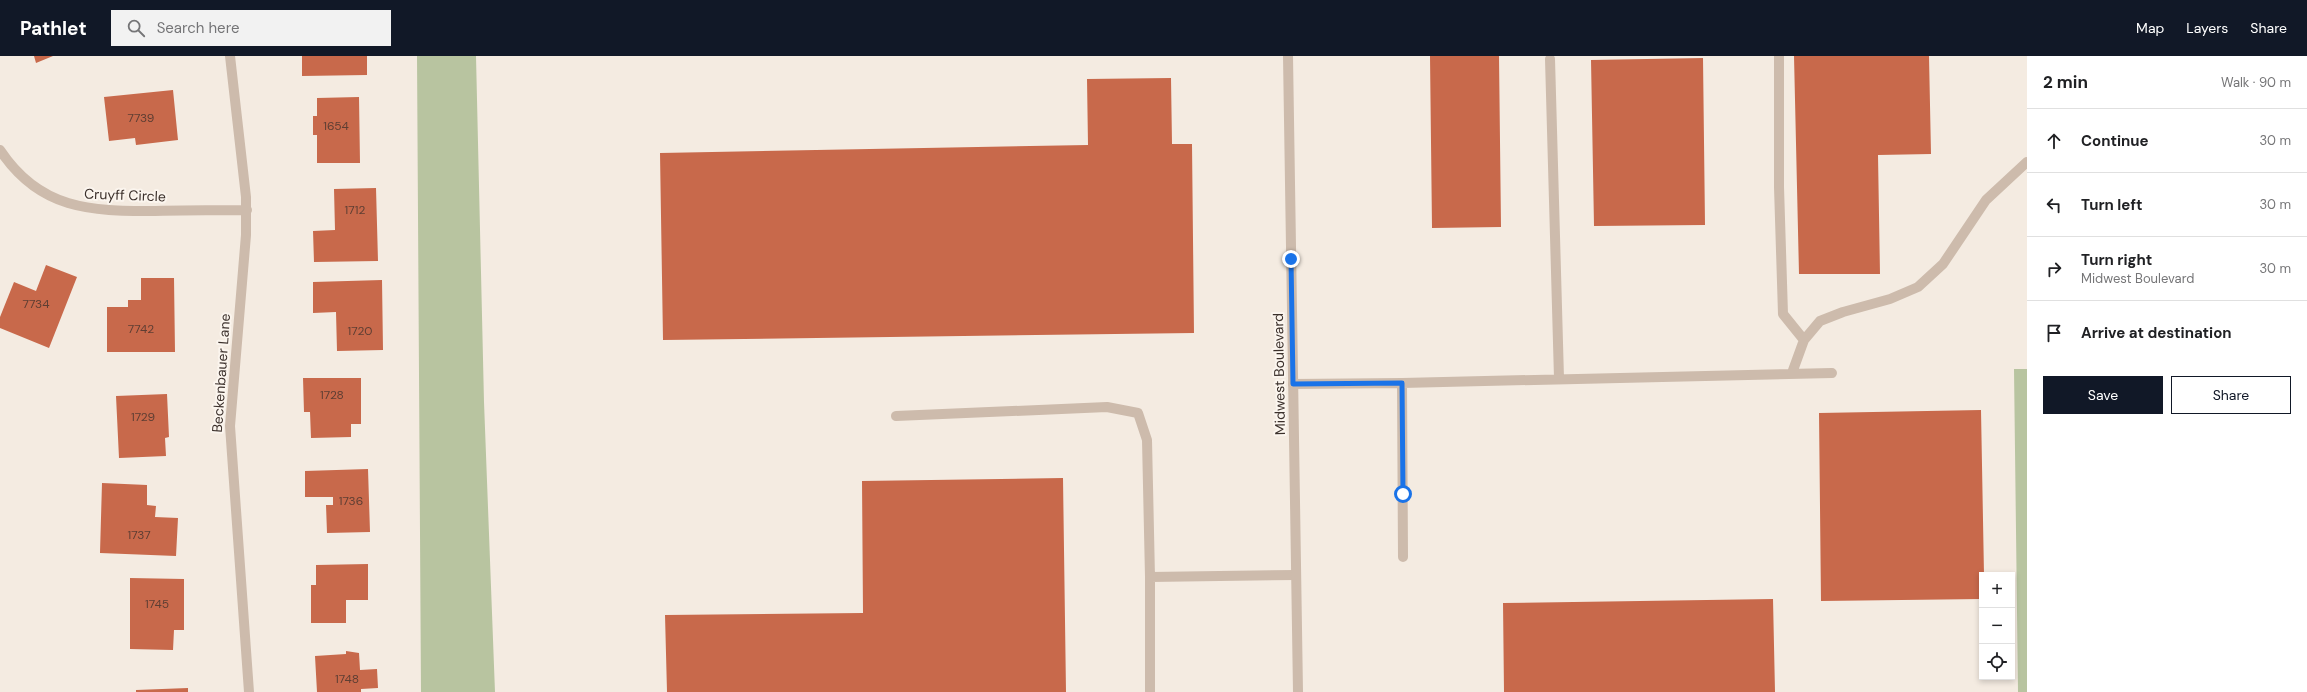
<!DOCTYPE html>
<meta charset="utf-8">
<style>
:root{--surface:#fff;--page:#f2f2f2;--text:#202124;--muted:#757577;--line:#e0e0e0;--accent:#111827}
body{margin:0;font-family:"DM Sans",sans-serif;background:var(--page);color:var(--text)}
.controls{position:absolute;right:12px;bottom:12px;display:grid;overflow:hidden;border-radius:0px;box-shadow:0 2px 6px #0003}
.controls button{width:36px;height:36px;display:grid;place-items:center;padding:0;border:0;border-bottom:1px solid var(--line);background:var(--surface);color:var(--text);font:20px sans-serif}
.stop{position:absolute;width:12px;height:12px;margin:-9px;border:3px solid #1a73e8;border-radius:50%;background:#fff}
.stop.end{background:#1a73e8;border-color:#fff;box-shadow:0 1px 4px #0008}
.list{margin:0;padding:0;list-style:none}
h2{display:flex;justify-content:space-between;align-items:center;height:52px;margin:0;padding:0 16px;font-size:17px}
h2 small{font-size:13px;font-weight:400;color:var(--muted)}
.list li{display:grid;grid-template-columns:26px 1fr auto;gap:12px;align-items:center;box-sizing:border-box;height:64px;padding:0 16px;border-top:1px solid var(--line)}
.list b{display:block;font-size:15px;white-space:nowrap}
.list p{margin:0;font-size:13px;white-space:nowrap;color:var(--muted)}
.list em{font-size:13px;font-style:normal;color:var(--muted)}
.actions{display:flex;gap:8px;padding:12px 16px}
.actions a{flex:1;padding:9px 0;border:1px solid var(--accent);border-radius:0px;text-align:center;font-size:14px;color:var(--accent)}
.actions .main{background:var(--accent);color:#fff}
.icon{flex:none;width:22px;height:22px;fill:none;stroke:currentColor;stroke-width:2;stroke-linecap:round;stroke-linejoin:round}
.map{position:relative;flex:none;width:2027px;height:636px;overflow:hidden}
header{display:flex;align-items:center;gap:24px;box-sizing:border-box;height:56px;padding:0 20px;background:var(--accent);color:#fff}
header strong{font-size:19px}
nav{display:flex;gap:22px;margin-inline-start:auto;font-size:14px}
.search{width:280px;height:36px;background:var(--page);display:flex;align-items:center;gap:10px;box-sizing:border-box;padding:0 14px;border-radius:0px;color:var(--muted);font-size:15px}
main{display:flex}
aside{flex:1;background:var(--surface)}
.map>svg:first-child{display:block}
.green{fill:#b8c4a0}
.building{fill:#c8694b}
.lines{fill:none;stroke-linecap:round;stroke-linejoin:round}
.lane{stroke:#cdbbac;stroke-width:10}
.street{stroke:#cdbbac;stroke-width:10}
.route{stroke:#1a73e8;stroke-width:5}
.labels{text-anchor:middle;dominant-baseline:central;stroke-width:4;stroke-linejoin:round;paint-order:stroke}
.number-label{font-size:12px;fill:#5e3e33}
.street-label{font-size:14px;fill:#3b302b;stroke:#fbf5ee}
</style>
<header>
<strong>Pathlet</strong>
<div class="search"><svg class="icon" aria-label="search" viewBox="0 0 24 24"><circle cx="10" cy="10" r="6"/><path d="M15 15l6 6"/></svg>Search here</div>
<nav><a>Map</a><a>Layers</a><a>Share</a></nav>
</header>
<main>
<div class="map">
<svg width="2027" height="636" viewBox="0 0 2027 636">
<rect width="100%" height="100%" fill="#f4ebe1"/>
<!-- green -->
<path class="green" d="M417 0H476L484 346 495 636H421Z
M2014 313H2027V636H2018Z"/>
<!-- building -->
<path class="building" d="M34 0H53L36 7Z
M302 0H367V19L302 20Z
M1430 0H1499L1501 171 1432 172Z
M1794 0H1929L1931 98 1878 99 1880 218H1799Z
M1703 2 1705 169 1594 170 1591 4Z
M1171 22 1172 88H1192L1194 277 663 284 660 97 1088 89 1087 23Z
M173 34 178 84 136 89 135 82 109 85 104 41Z
M359 41 360 107H317V79H313V60H317V42Z
M376 132 378 205 314 206 313 175 335 174 334 133Z
M46 209 77 221 49 292 0 272V261L14 226 36 235Z
M141 222H174L175 296H107V251H128V244H141Z
M382 224 383 294 337 295 336 256 313 257V226Z
M303 322H361V368H351V381L311 382 310 356H304Z
M167 338 169 381 165 382 166 400 119 402 116 340Z
M1981 354 1984 519H1982V543L1821 545 1819 357Z
M368 413 370 476 327 477 326 449H333V441H305V415Z
M1063 422 1066 636H667L665 559 863 557 862 425Z
M102 427 147 429V449L156 450 155 461 178 462 176 500 100 497Z
M368 508V544H346V567H311V529H316V509Z
M130 522 184 523V574H174L173 594 130 593Z
M1773 543 1775 636H1504L1503 547Z
M346 595 359 597 360 614 377 613 378 632 361 633V636H317L315 600 346 598Z
M188 632V636H136V634Z"/>
<g class="lines">
<!-- lane -->
<path class="lane" d="M1779 0V131L1783 258 1804 284
M1550 3 1559 322
M1792 317 1804 284 1820 265 1843 256 1890 243 1918 231 1943 208 1986 144 2027 106
M1402 327 1403 501
M1293 328 1402 327 1832 317
M896 360 1107 351 1138 357 1147 384 1150 521 1296 519
M1150 521V636"/>
<!-- street -->
<path class="street" d="M230 0 246 141V179L230 370 249 636
M1288 0 1298 636
M0 94C40 154 90 155 155 155 186 154 216 154 247 154"/>
</g>
<g class="lines">
<!-- route -->
<path class="route" d="M1291 203 1293 328 1402 327 1403 438"/>
</g>
<g class="labels">
<!-- number labels -->
<g class="number-label">
<text x="141" y="62">7739</text>
<text x="336" y="70">1654</text>
<text x="355" y="154">1712</text>
<text x="36" y="248">7734</text>
<text x="141" y="273">7742</text>
<text x="360" y="275">1720</text>
<text x="332" y="339">1728</text>
<text x="143" y="361">1729</text>
<text x="351" y="445">1736</text>
<text x="139" y="479">1737</text>
<text x="157" y="548">1745</text>
<text x="347" y="623">1748</text>
</g>
<!-- street labels -->
<g class="street-label">
<text transform="translate(125 139) rotate(2)">Cruyff Circle</text>
<text transform="translate(221 317) rotate(-86)">Beckenbauer Lane</text>
<text transform="translate(1279 318) rotate(-91)">Midwest Boulevard</text>
</g>
</g>
</svg>
<div class="controls">
<button>+</button>
<button>−</button>
<button><svg class="icon" aria-label="locate" viewBox="0 0 24 24"><circle cx="12" cy="12" r="6"/><path d="M12 2v4M12 18v4M2 12h4M18 12h4"/></svg></button>
</div>
<div class="stop" style="left:1403px;top:438px"></div>
<div class="stop end" style="left:1291px;top:203px"></div>
</div>
<aside>
<h2>2 min<small>Walk · 90 m</small></h2>
<ul class="list">
<li><svg class="icon" aria-label="ahead" viewBox="0 0 24 24"><path d="M12 20V5M6 11l6-6 6 6"/></svg><div><b>Continue</b></div><em>30 m</em></li>
<li><svg class="icon" aria-label="left" viewBox="0 0 24 24"><path d="M17 20v-9H6M10 6l-5 5 5 5"/></svg><div><b>Turn left</b></div><em>30 m</em></li>
<li><svg class="icon" aria-label="right" viewBox="0 0 24 24"><path d="M7 20v-9h11M14 6l5 5-5 5"/></svg><div><b>Turn right</b><p>Midwest Boulevard</p></div><em>30 m</em></li>
<li><svg class="icon" aria-label="arrive" viewBox="0 0 24 24"><path d="M6 21V4h12l-3 4 3 4H6"/></svg><div><b>Arrive at destination</b></div></li>
</ul>
<div class="actions"><a class="main">Save</a><a>Share</a></div>
</aside>
</main>
